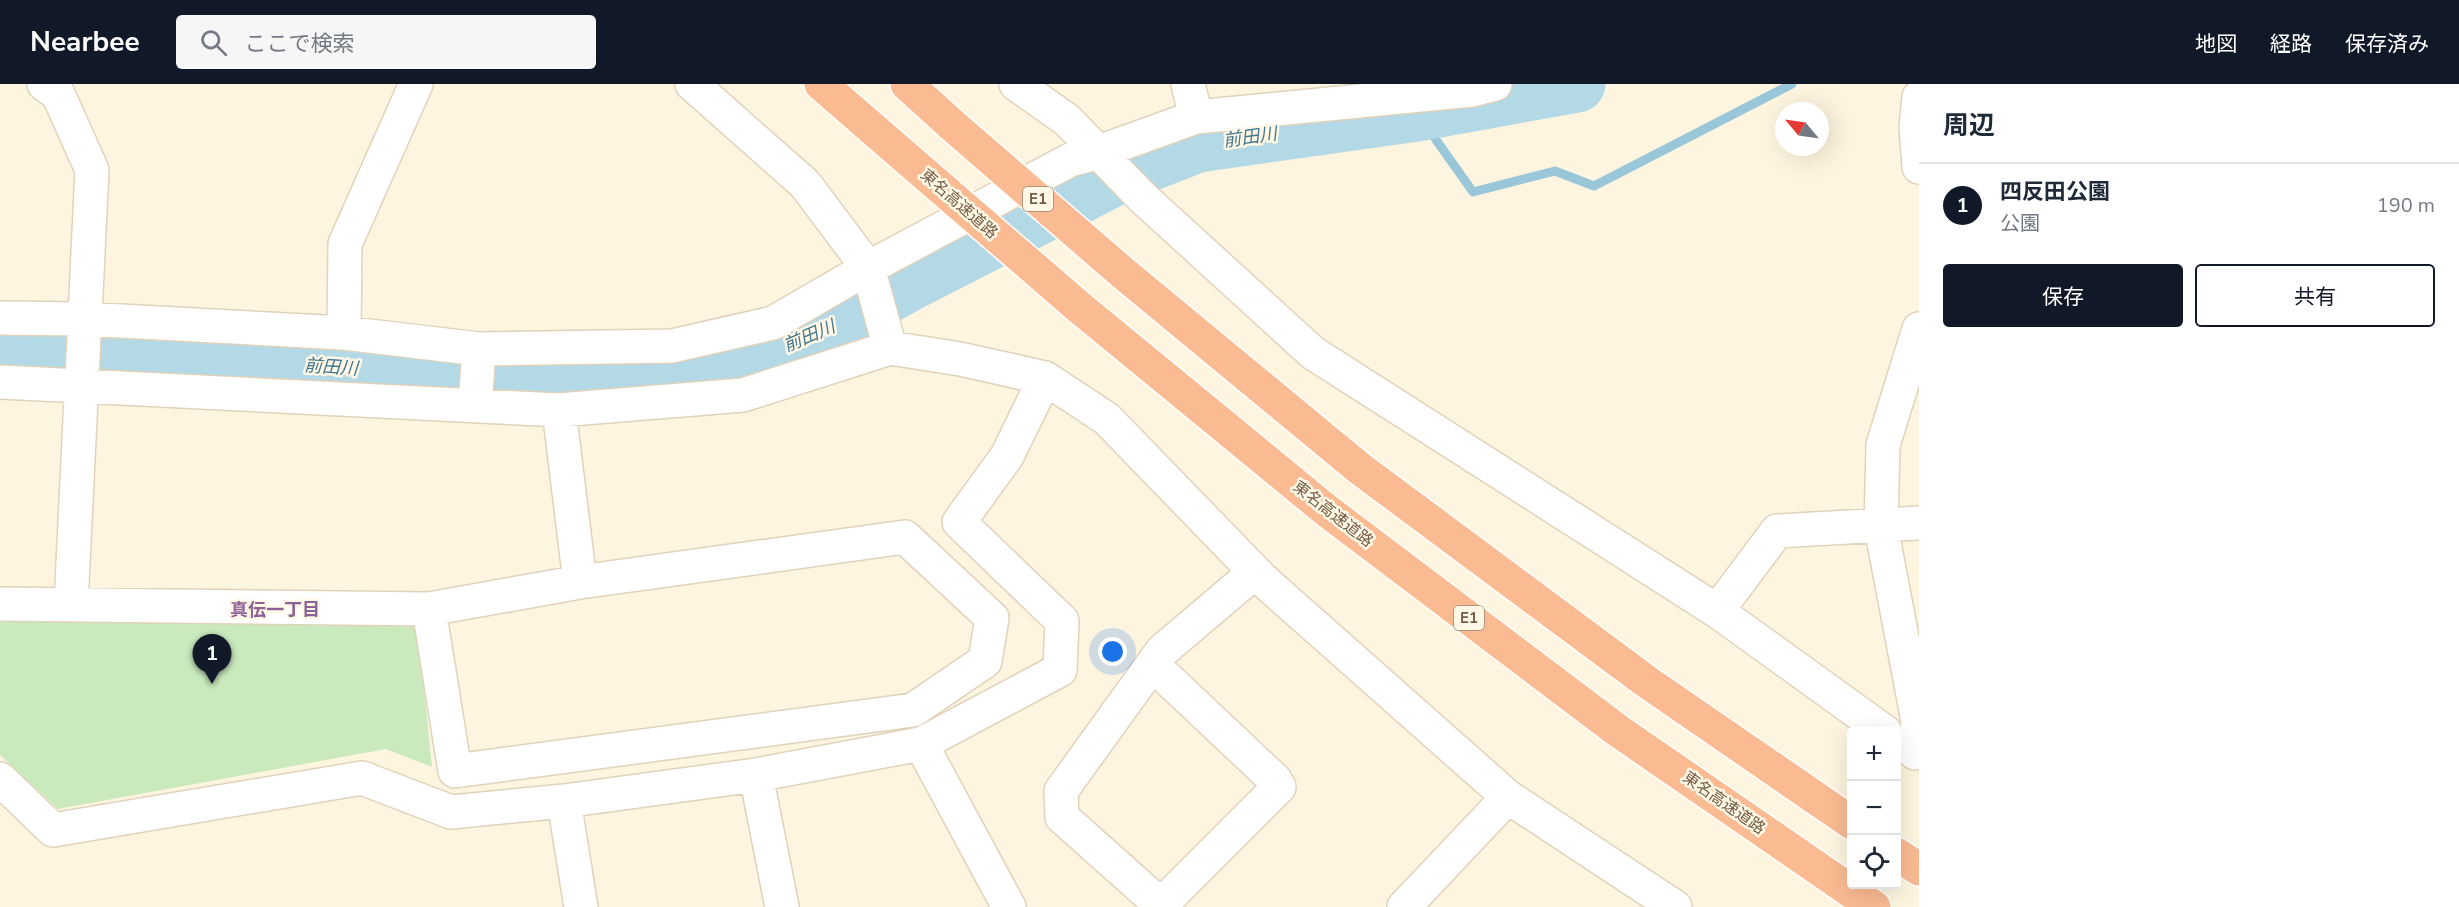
<!DOCTYPE html>
<html lang="ja">
<meta charset="utf-8">
<style>
:root{--surface:#fff;--page:#f6f6f7;--text:#1f2937;--muted:#747a83;--line:#e0e1e3;--accent:#111827}
body{margin:0;font-family:"Nunito Sans","Noto Sans JP",sans-serif;background:var(--page);color:var(--text)}
.controls{position:absolute;right:18px;bottom:18px;display:grid;overflow:hidden;border-radius:6px;box-shadow:0 6px 24px #0002}
.controls button{width:54px;height:54px;display:grid;place-items:center;padding:0;border:0;border-bottom:2px solid var(--line);background:var(--surface);color:var(--text);font:30px sans-serif}
.compass{position:absolute;left:1775px;top:18px;width:54px;height:54px;border-radius:50%;background:var(--surface);box-shadow:0 6px 24px #0002;rotate:299deg}
.you{position:absolute;left:1113px;top:568px;width:21px;height:21px;margin:-15px;border:4px solid #fff;border-radius:50%;background:#1a73e8;box-shadow:0 0 0 9px #1a73e833}
.badge{display:grid;place-items:center;width:39px;height:39px;border-radius:50%;background:var(--accent);color:#fff;font-size:20px;font-weight:700}
.pin{position:absolute;translate:-50% -50px;filter:drop-shadow(0 2px 3px #0008)}
.pin::after{content:'';position:absolute;top:32px;width:21px;height:18px;background:inherit;clip-path:polygon(0 0,100% 0,50% 100%)}
.list{margin:0;padding:0;list-style:none}
h2{display:flex;justify-content:space-between;align-items:center;height:78px;margin:0;padding:0 24px;font-size:26px}
h2 small{font-size:20px;font-weight:400;color:var(--muted)}
.list li{display:grid;grid-template-columns:39px 1fr auto;gap:18px;align-items:center;box-sizing:border-box;height:84px;padding:0 24px;border-top:2px solid var(--line)}
.list b{display:block;font-size:22px;white-space:nowrap}
.list p{margin:0;font-size:20px;white-space:nowrap;color:var(--muted)}
.list em{font-size:20px;font-style:normal;color:var(--muted)}
.actions{display:flex;gap:12px;padding:18px 24px}
.actions a{flex:1;padding:14px 0;border:2px solid var(--accent);border-radius:6px;text-align:center;font-size:21px;color:var(--accent)}
.actions .main{background:var(--accent);color:#fff}
.icon{flex:none;width:33px;height:33px;fill:none;stroke:currentColor;stroke-width:2;stroke-linecap:round;stroke-linejoin:round}
.map{position:relative;flex:none;width:1919px;height:823px;overflow:hidden}
header{display:flex;align-items:center;gap:36px;box-sizing:border-box;height:84px;padding:0 30px;background:var(--accent);color:#fff}
header strong{font-size:28px}
nav{display:flex;gap:33px;margin-inline-start:auto;font-size:21px}
.search{width:420px;height:54px;background:var(--page);display:flex;align-items:center;gap:15px;box-sizing:border-box;padding:0 21px;border-radius:6px;color:var(--muted);font-size:22px}
main{display:flex}
aside{flex:1;background:var(--surface)}
.map>svg:first-child{display:block}
.green{fill:#caeabe}
.lines{fill:none;stroke-linecap:round;stroke-linejoin:round}
.stream{stroke:#99c6d8;stroke-width:9}
.river{stroke:#b3d8e6;stroke-width:57}
.minor-casing{stroke:#e1d2bb;stroke-width:36}
.motorway-casing{stroke:#fff;stroke-width:36}
.minor{stroke:#fff;stroke-width:33}
.motorway{stroke:#fabb93;stroke-width:33}
.motorway-bridge-casing{stroke:#fff;stroke-width:36;stroke-linecap:butt}
.motorway-bridge{stroke:#fabb93;stroke-width:33}
.labels{text-anchor:middle;dominant-baseline:central;stroke-width:5;stroke-linejoin:round;paint-order:stroke}
.shield{fill:#fff8e6;stroke:#9d8b76;stroke-width:1.5}
.shield-label{font-size:15px;font-weight:bold;fill:#735c46}
.street-label{font-size:16px;fill:#735c46;stroke:#fff8e6}
.water-label{font-size:18px;font-style:italic;fill:#42788f;stroke:#fff8e6}
.neighbourhood-label{font-size:18px;font-weight:bold;fill:#8c6197;stroke:#fff8e6}
</style>
<header>
<strong>Nearbee</strong>
<div class="search"><svg class="icon" aria-label="search" viewBox="0 0 24 24"><circle cx="10" cy="10" r="6"/><path d="M15 15l6 6"/></svg>ここで検索</div>
<nav><a>地図</a><a>経路</a><a>保存済み</a></nav>
</header>
<main>
<div class="map">
<svg width="1919" height="823" viewBox="0 0 1919 823">
<rect width="100%" height="100%" fill="#fdf5df"/>
<!-- green -->
<path class="green" d="M0 530 417 536 432 683 386 665 58 725 0 671Z"/>
<g class="lines">
<!-- stream -->
<path class="stream" d="M1417 29 1473 108 1555 87 1594 102 1792 0"/>
<!-- river -->
<path class="river" d="M0 260 45 258 128 268 514 297 687 290 804 258 907 200 1121 90 1198 60 1417 29 1577 0"/>
<!-- minor casing -->
<g class="minor-casing">
<path id="minor" d="M44 0 58 10 92 86 71 521
M692 0 805 100 868 184 890 264
M1016 0 1067 36 1143 114 1313 269 1717 527 1885 648
M1188 0 1196 33
M1919 13 1916 43 1919 83
M0 234 84 235 344 249 479 265 672 262 773 239 868 184 1070 76 1099 68 1196 33 1472 6 1495 0
M344 249 345 160 416 0
M0 298 559 326 743 311 890 264 960 275 1045 294 1107 335 1262 495 1508 713 1675 823
M475 322 479 265
M559 326 580 498
M0 520 429 525 580 498 905 453 992 534 985 577 913 626 455 687 429 525
M1717 527 1777 447 1919 439
M1153 581 1275 696 1279 703 1161 821
M921 660 1009 823
M1915 669 1918 637 1881 443 1883 361 1919 245
M756 691 782 823
M0 695 53 746 362 694 451 728 564 717 756 691 921 660 1060 586 1062 537 959 438 1007 372 1045 294
M564 717 581 823
M1163 823 1062 733 1061 707 1162 567 1255 488
M1404 823 1508 713"/>
</g>
<!-- motorway casing -->
<g class="motorway-casing">
<path id="motorway" d="M821 0 911 78
M907 0 952 41
M1123 189 1359 384 1647 598 1852 739
M1080 224 1326 426 1617 646 1874 823
M1896 770 1919 785"/>
</g>
<!-- minor -->
<use href="#minor" class="minor"/>
<!-- motorway -->
<use href="#motorway" class="motorway"/>
<!-- motorway-bridge casing -->
<g class="motorway-bridge-casing">
<path id="motorway-bridge" d="M952 41 1123 189
M911 78 1080 224"/>
</g>
<!-- motorway-bridge -->
<use href="#motorway-bridge" class="motorway-bridge"/>
</g>
<g class="labels">
<!-- shield labels -->
<g class="shield">
<rect x="1023" y="103" width="30" height="24" rx="4.5"/>
<rect x="1454" y="522" width="30" height="24" rx="4.5"/>
</g>
<g class="shield-label">
<text x="1038" y="115">E1</text>
<text x="1469" y="534">E1</text>
</g>
<!-- street labels -->
<g class="street-label">
<text transform="translate(959 120) rotate(41)">東名高速道路</text>
<text transform="translate(1333 430) rotate(38)">東名高速道路</text>
<text transform="translate(1724 719) rotate(35)">東名高速道路</text>
</g>
<!-- water labels -->
<g class="water-label">
<text transform="translate(1250 53) rotate(-8)">前田川</text>
<text transform="translate(809 252) rotate(-23)">前田川</text>
<text transform="translate(331 283) rotate(4)">前田川</text>
</g>
<!-- neighbourhood labels -->
<g class="neighbourhood-label">
<text x="275" y="526">真伝一丁目</text>
</g>
</g>
</svg>
<div class="controls">
<button>+</button>
<button>−</button>
<button><svg class="icon" aria-label="locate" viewBox="0 0 24 24"><circle cx="12" cy="12" r="6"/><path d="M12 2v4M12 18v4M2 12h4M18 12h4"/></svg></button>
</div>
<svg class="compass" viewBox="-18 -18 36 36"><path d="M0-13l5 13h-10z" fill="#e53935"/><path d="M0 13l5-13h-10z" fill="#747a83"/></svg>
<div class="you"></div>
<div class="pin badge" style="left:212px;top:600px">1</div>
</div>
<aside>
<h2>周辺<small></small></h2>
<ul class="list">
<li><span class="badge">1</span><div><b>四反田公園</b><p>公園</p></div><em>190 m</em></li>
</ul>
<div class="actions"><a class="main">保存</a><a>共有</a></div>
</aside>
</main>
